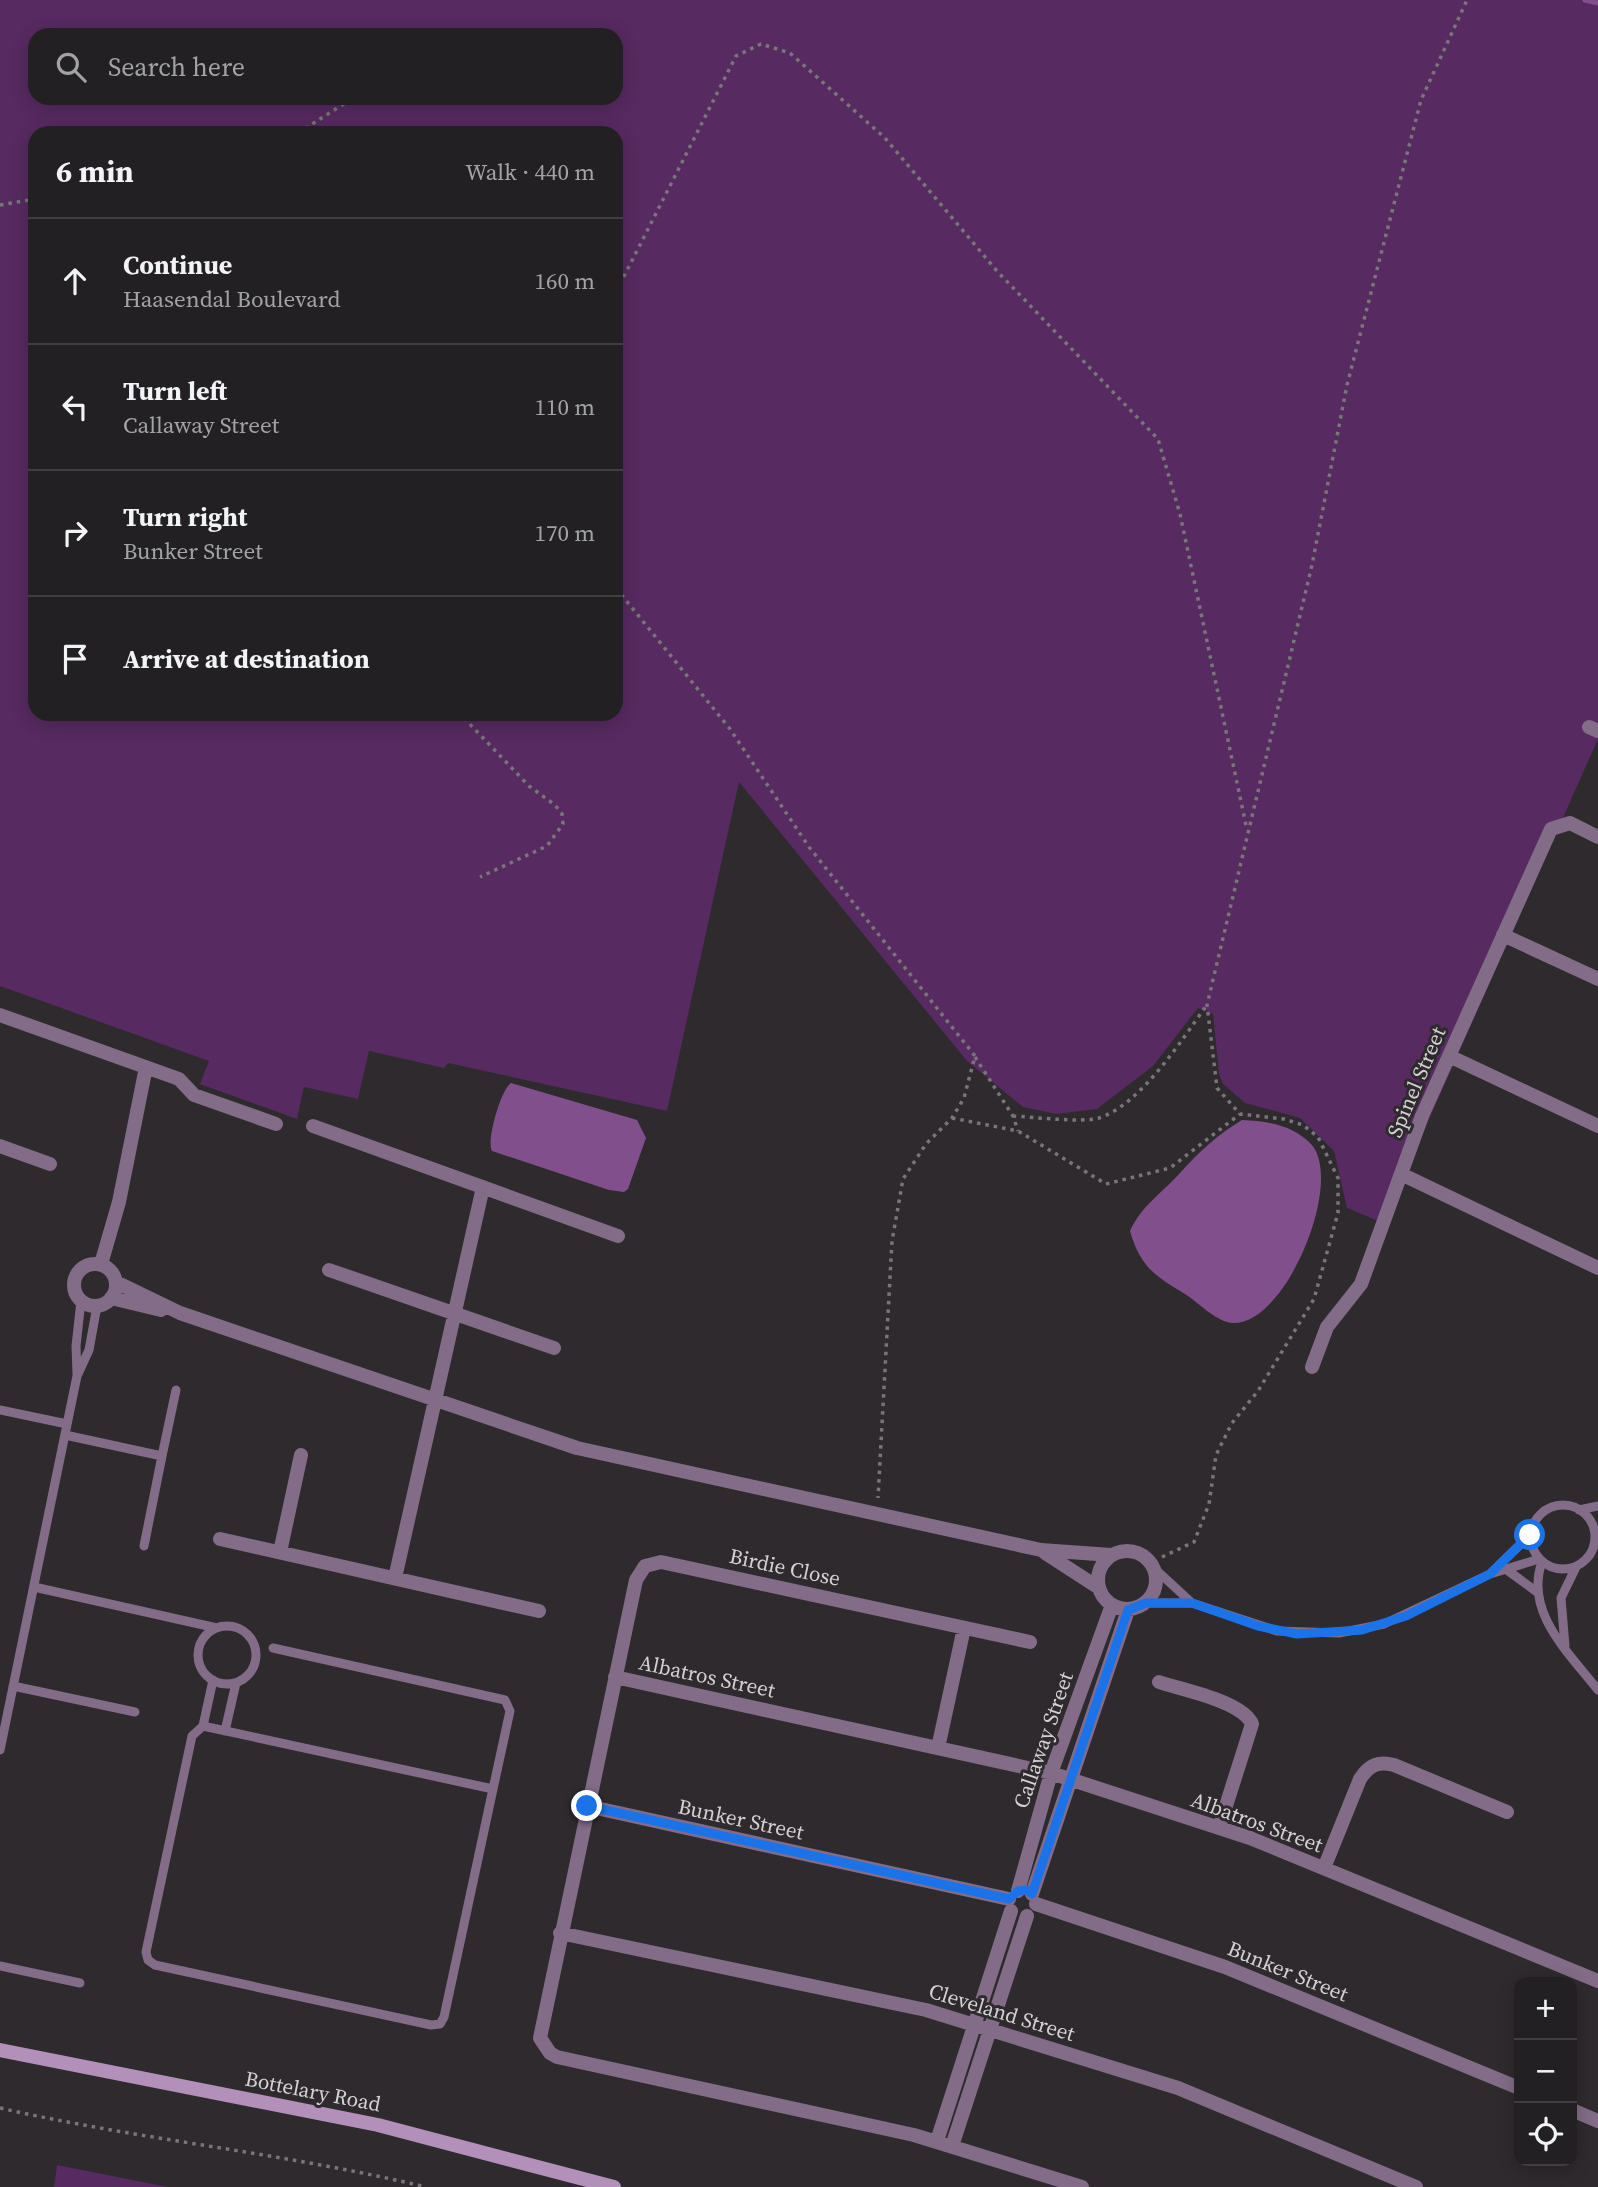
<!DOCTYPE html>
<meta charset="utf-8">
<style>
:root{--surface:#222022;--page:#2a282a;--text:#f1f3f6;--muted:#a2a3a5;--line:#3f3e40}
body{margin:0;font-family:"Source Serif 4",serif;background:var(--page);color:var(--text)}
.controls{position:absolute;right:21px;bottom:21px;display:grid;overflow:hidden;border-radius:14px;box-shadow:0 4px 18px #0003}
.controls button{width:63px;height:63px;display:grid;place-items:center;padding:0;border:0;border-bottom:2px solid var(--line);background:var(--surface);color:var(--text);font:35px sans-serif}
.stop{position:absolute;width:21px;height:21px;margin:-16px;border:5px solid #1a73e8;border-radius:50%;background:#fff}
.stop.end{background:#1a73e8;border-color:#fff;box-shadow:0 2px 7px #0008}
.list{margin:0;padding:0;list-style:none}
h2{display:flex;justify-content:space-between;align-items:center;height:91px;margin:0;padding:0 28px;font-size:30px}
h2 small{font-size:23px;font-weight:400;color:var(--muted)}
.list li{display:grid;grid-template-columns:46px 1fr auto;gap:21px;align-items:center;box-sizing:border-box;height:126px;padding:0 28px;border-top:2px solid var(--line)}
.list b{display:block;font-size:26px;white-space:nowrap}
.list p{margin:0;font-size:23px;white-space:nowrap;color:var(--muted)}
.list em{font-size:23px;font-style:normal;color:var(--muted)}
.icon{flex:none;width:38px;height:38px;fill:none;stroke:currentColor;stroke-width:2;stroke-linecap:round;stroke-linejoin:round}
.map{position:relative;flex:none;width:1598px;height:2187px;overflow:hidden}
.search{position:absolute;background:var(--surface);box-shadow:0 4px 18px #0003;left:28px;top:28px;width:595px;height:77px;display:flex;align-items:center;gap:18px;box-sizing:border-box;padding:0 24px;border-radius:21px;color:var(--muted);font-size:26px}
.panel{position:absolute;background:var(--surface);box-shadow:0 4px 18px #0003;left:28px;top:126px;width:595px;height:595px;border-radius:21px}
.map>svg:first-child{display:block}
.green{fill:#572a61;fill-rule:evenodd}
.water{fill:#81508c}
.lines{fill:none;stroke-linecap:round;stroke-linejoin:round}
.stream{stroke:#81508c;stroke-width:5}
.path{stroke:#797679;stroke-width:3.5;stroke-dasharray:3.5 5;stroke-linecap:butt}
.lane{stroke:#826c87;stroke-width:9}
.street{stroke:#826c87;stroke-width:14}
.secondary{stroke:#b390ba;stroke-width:14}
.route{stroke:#1a73e8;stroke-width:9}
.labels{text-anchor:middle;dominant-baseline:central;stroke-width:6;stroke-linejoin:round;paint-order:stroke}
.street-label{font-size:21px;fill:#d4d1d4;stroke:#2e2a2e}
</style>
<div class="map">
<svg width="1598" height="2187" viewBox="0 0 1598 2187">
<rect width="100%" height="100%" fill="#2e2a2e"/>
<!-- green -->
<path class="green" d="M0 0H1598V739L1383 1223 1347 1208 1334 1151 1300 1118 1245 1103 1223 1084 1219 1074 1213 1014 1198 1008 1153 1066 1097 1109 1056 1114 1023 1107 967 1061 739 782 667 1111 448 1063 444 1068 369 1051 358 1099 304 1087 297 1119 200 1084 209 1061 0 986ZM35 35H616V98H35ZM35 133H616V714H35Z
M57 2165 168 2187H54Z"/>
<!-- water -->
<path class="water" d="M511 1083 637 1120 646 1138 628 1189 624 1192 609 1190 492 1151C486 1141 501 1089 511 1083Z
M1242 1120C1267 1121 1293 1125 1311 1144 1345 1181 1286 1325 1233 1323 1217 1322 1201 1305 1188 1296 1156 1276 1141 1269 1130 1231 1142 1205 1161 1194 1180 1173 1200 1151 1217 1135 1242 1120Z"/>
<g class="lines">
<!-- stream -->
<path class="stream" d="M1585 0 1598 3"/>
<!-- path -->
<path class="path" d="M455 35 469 28
M298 133 353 98
M0 205 35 199
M616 292 736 56 761 44 790 53 885 138 996 270 1158 439 1180 514 1247 830
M616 588 730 729 809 847 975 1056 964 1098 952 1118 926 1144 903 1179 892 1241 878 1498
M464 718 529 786 555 805 562 814 563 824 547 846 480 877
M975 1057 1013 1116 1018 1131
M1013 1116C1032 1117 1083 1123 1099 1118 1140 1105 1182 1040 1206 1006
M952 1118 1018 1131 1106 1184 1170 1168 1240 1114
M1162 1557 1194 1542 1209 1504 1216 1455 1232 1423 1258 1391 1314 1299 1338 1213V1178L1318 1137 1303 1125 1284 1119 1240 1114 1217 1088 1207 1005 1312 565 1347 385 1421 100 1467 0
M0 2108C141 2140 285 2153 426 2187"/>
<!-- lane -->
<path class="lane" d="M77 1374 76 1346 81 1301
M0 1410 67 1424
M65 1435 162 1456 144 1546
M162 1456 176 1390
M1531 1537a32 32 0 1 1 64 0a32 32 0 1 1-64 0Z
M1579 1510 1598 1506
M1542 1562C1524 1612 1569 1653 1598 1690
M1154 1568 1192 1603
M1507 1570 1537 1592
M1491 1573 1530 1535
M34 1587 217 1628
M1146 1603H1192L1277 1631 1339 1633 1384 1624 1490 1574 1539 1559
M198 1655a29 29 0 1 1 58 0a29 29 0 1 1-58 0Z
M1565 1646 1561 1598 1576 1567
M273 1648 505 1700 510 1711 493 1789
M13 1686 135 1712
M203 1726 493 1789 444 2017 440 2024 431 2025 155 1965 148 1960 146 1952 192 1736Z
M203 1726 213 1680
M225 1731 236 1683
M0 1750 77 1376 89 1350 97 1306
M0 1966 80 1983"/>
<!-- street -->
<path class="street" d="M1589 727 1598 731
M1503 935 1598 979
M0 1015 179 1079 194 1095 276 1124
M1449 1056 1598 1126
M313 1126 618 1236
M0 1146 50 1164
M1401 1174 1598 1268
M74 1285a21 21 0 1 1 42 0a21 21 0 1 1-42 0Z
M101 1264 119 1202 146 1067
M329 1270 554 1348
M116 1282 180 1313 577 1448 1041 1550 1111 1555
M111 1298 161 1310
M1312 1367 1327 1327 1361 1284 1422 1116 1551 829 1570 823 1598 837
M220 1539 539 1611
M1098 1580a29 29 0 1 1 58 0a29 29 0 1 1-58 0Z
M280 1552 301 1455
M1045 1553 1099 1588
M395 1578 483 1187
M1030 1642 661 1562 645 1566 636 1580 540 2038 550 2053 557 2057 914 2135 1082 2187
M615 1677 1051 1773 1250 1838 1598 1981
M1159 1682C1182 1690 1242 1701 1252 1724L1219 1828
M938 1748 964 1628
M587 1806 1009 1899
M1324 1868 1360 1779C1369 1765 1378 1761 1394 1765L1507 1812
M1018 1891 1051 1773 1112 1605
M1032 1894 1128 1610
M1036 1904 1225 1967 1519 2088
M560 1933 926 2010 1178 2088 1416 2187
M1572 2110 1598 2121
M937 2141 1011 1911
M952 2146 1027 1916"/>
<!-- secondary -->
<path class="secondary" d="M0 2050 378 2125 614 2187"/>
</g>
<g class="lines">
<!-- route -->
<path class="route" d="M587 1806 1009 1899 1018 1891 1027 1890 1032 1894 1128 1610 1146 1603H1192L1258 1626 1297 1634 1362 1630 1406 1616 1490 1574 1530 1535"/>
</g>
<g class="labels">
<!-- street labels -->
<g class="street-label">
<text transform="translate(1416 1082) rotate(-67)">Spinel Street</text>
<text transform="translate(785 1567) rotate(12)">Birdie Close</text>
<text transform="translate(707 1676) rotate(12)">Albatros Street</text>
<text transform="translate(1043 1740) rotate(-71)">Callaway Street</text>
<text transform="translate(741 1819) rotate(12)">Bunker Street</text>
<text transform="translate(1257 1822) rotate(20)">Albatros Street</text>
<text transform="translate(1288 1971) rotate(22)">Bunker Street</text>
<text transform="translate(1002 2012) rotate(17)">Cleveland Street</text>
<text transform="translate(313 2091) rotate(11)">Bottelary Road</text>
</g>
</g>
</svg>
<div class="controls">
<button>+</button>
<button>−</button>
<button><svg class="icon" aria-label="locate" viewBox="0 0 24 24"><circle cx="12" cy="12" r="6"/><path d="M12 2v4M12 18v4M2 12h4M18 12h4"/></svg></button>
</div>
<div class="stop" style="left:1530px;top:1535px"></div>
<div class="stop end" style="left:587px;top:1806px"></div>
<div class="search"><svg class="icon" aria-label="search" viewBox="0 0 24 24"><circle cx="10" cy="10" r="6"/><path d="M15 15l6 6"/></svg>Search here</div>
<section class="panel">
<h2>6 min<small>Walk · 440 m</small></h2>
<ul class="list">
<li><svg class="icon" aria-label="ahead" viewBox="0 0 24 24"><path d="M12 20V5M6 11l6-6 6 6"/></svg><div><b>Continue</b><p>Haasendal Boulevard</p></div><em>160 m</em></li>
<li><svg class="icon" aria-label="left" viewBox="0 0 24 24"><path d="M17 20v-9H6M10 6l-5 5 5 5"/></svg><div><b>Turn left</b><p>Callaway Street</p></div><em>110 m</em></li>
<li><svg class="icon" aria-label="right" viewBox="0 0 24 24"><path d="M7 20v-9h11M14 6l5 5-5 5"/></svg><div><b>Turn right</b><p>Bunker Street</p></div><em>170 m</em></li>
<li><svg class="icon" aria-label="arrive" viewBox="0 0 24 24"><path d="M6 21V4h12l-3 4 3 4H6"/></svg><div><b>Arrive at destination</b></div></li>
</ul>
</section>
</div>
